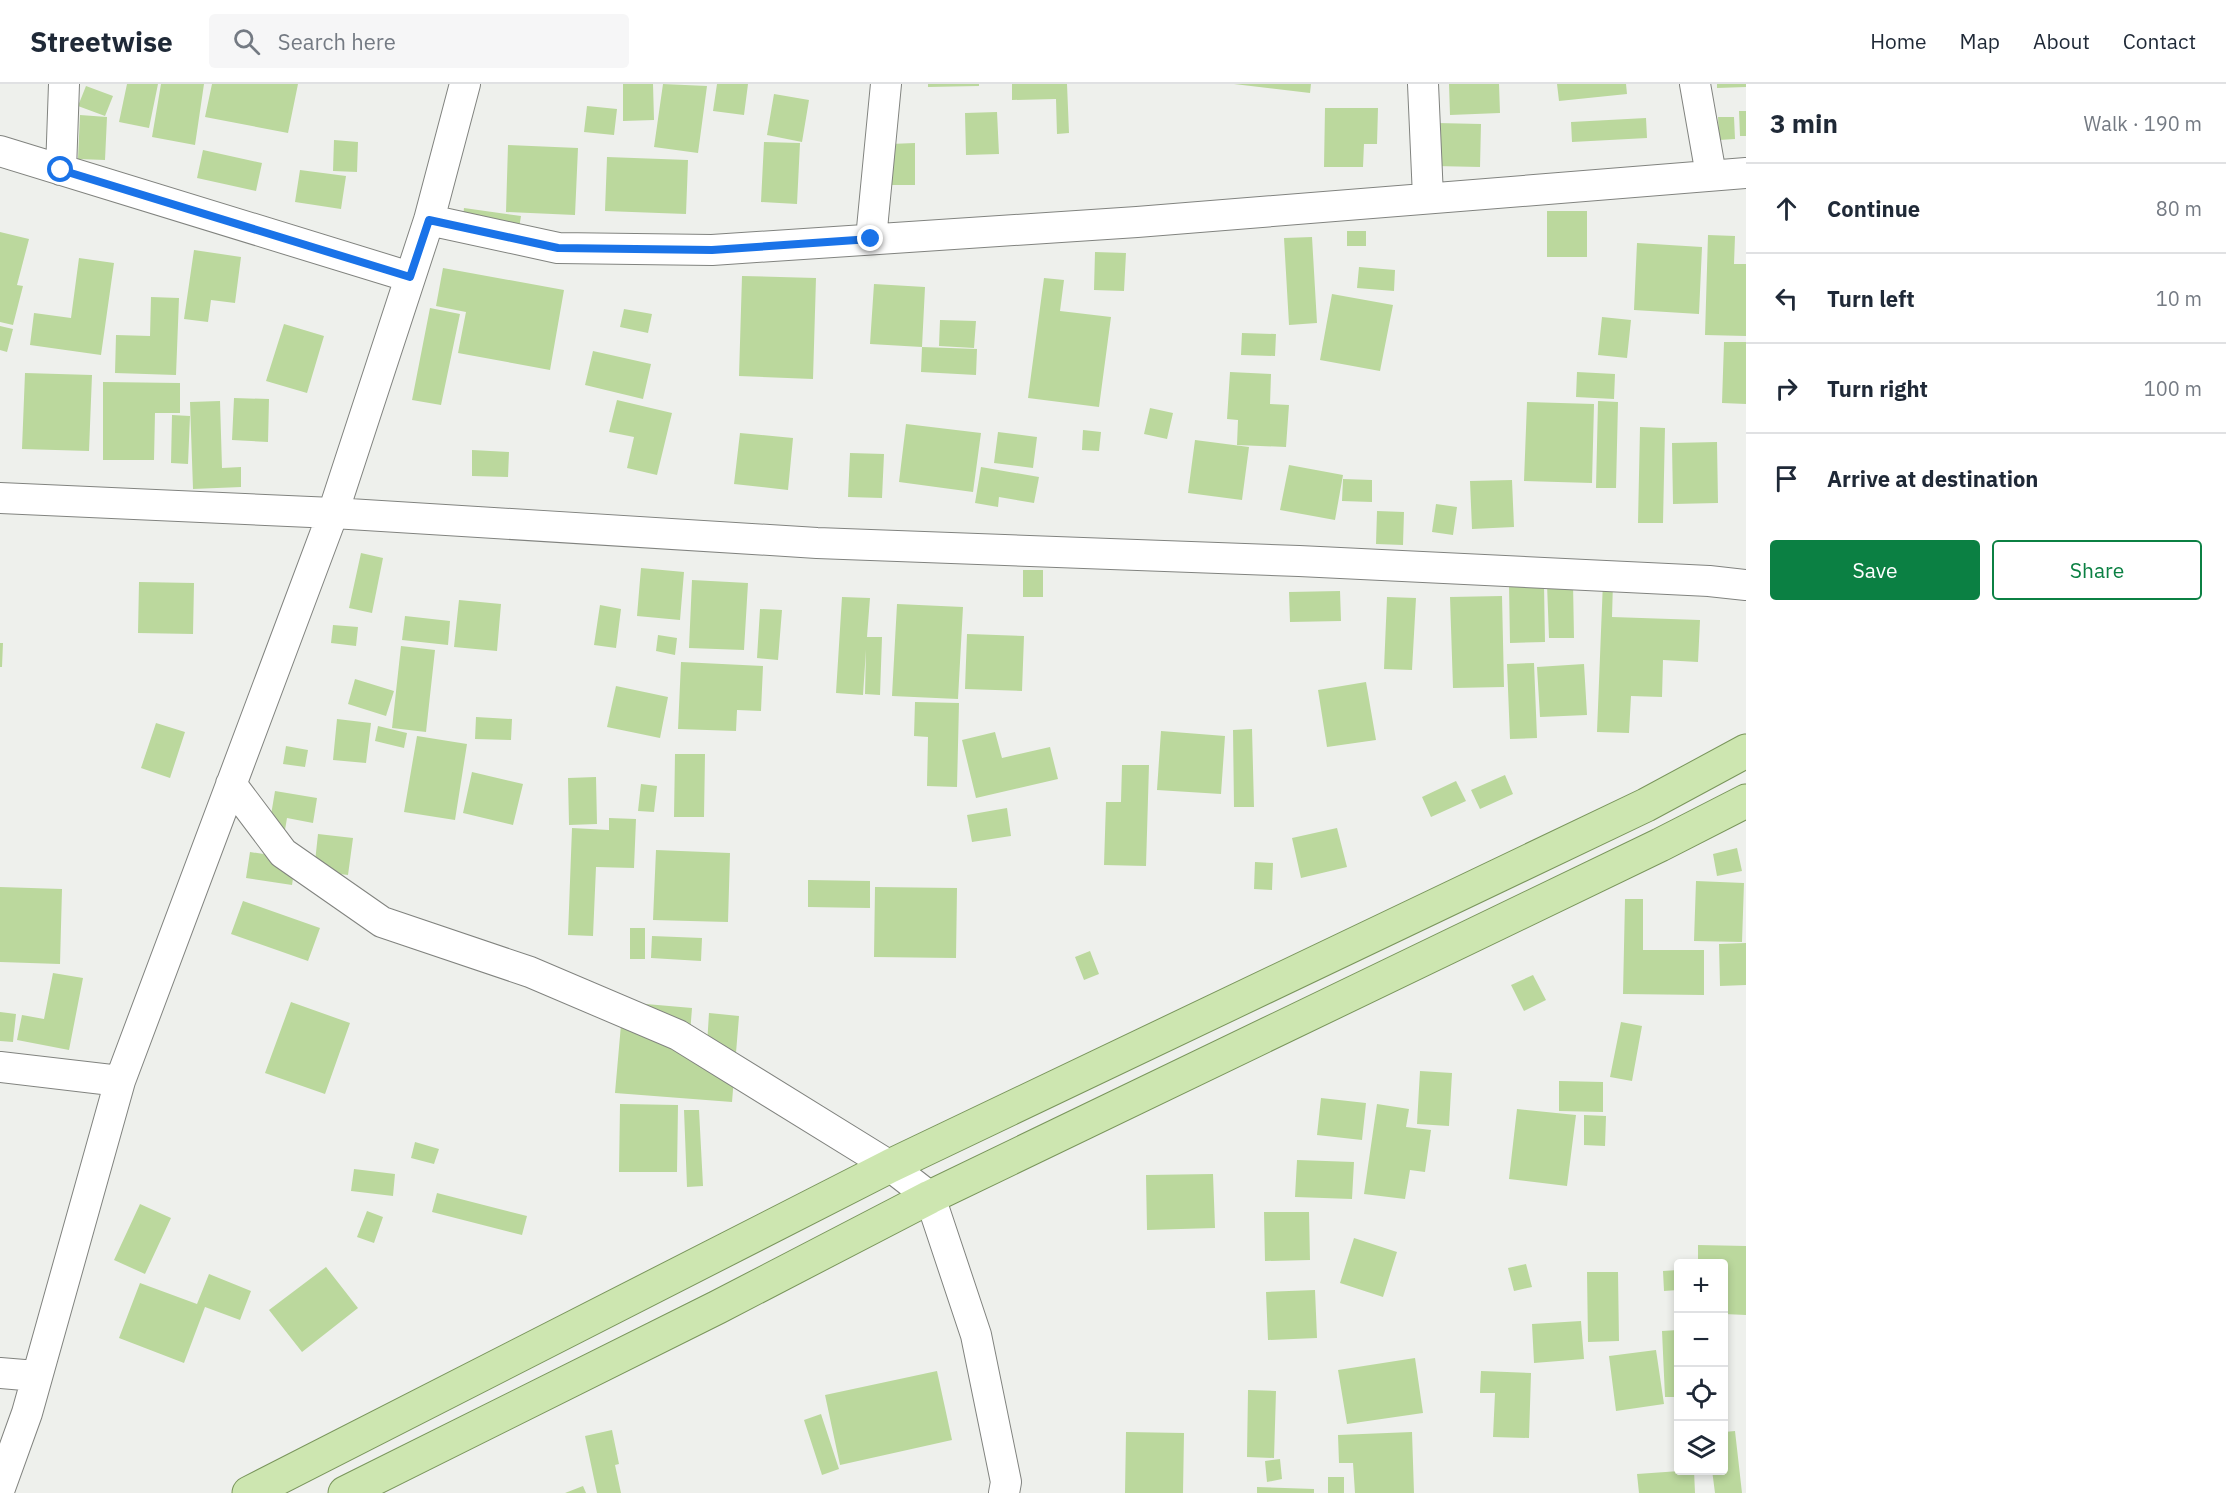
<!DOCTYPE html>
<meta charset="utf-8">
<style>
:root{--surface:#fff;--page:#f6f6f7;--text:#1f2937;--muted:#747a83;--line:#e0e1e3;--accent:#0b8043}
body{margin:0;font-family:"IBM Plex Sans",sans-serif;background:var(--page);color:var(--text)}
.controls{position:absolute;right:18px;bottom:18px;display:grid;overflow:hidden;border-radius:6px;box-shadow:0 3px 9px #0003}
.controls button{width:54px;height:54px;display:grid;place-items:center;padding:0;border:0;border-bottom:2px solid var(--line);background:var(--surface);color:var(--text);font:30px sans-serif}
.stop{position:absolute;width:18px;height:18px;margin:-14px;border:4px solid #1a73e8;border-radius:50%;background:#fff}
.stop.end{background:#1a73e8;border-color:#fff;box-shadow:0 2px 6px #0008}
.list{margin:0;padding:0;list-style:none}
h2{display:flex;justify-content:space-between;align-items:center;height:78px;margin:0;padding:0 24px;font-size:26px}
h2 small{font-size:20px;font-weight:400;color:var(--muted)}
.list li{display:grid;grid-template-columns:39px 1fr auto;gap:18px;align-items:center;box-sizing:border-box;height:90px;padding:0 24px;border-top:2px solid var(--line)}
.list b{display:block;font-size:22px;white-space:nowrap}
.list em{font-size:20px;font-style:normal;color:var(--muted)}
.actions{display:flex;gap:12px;padding:18px 24px}
.actions a{flex:1;padding:14px 0;border:2px solid var(--accent);border-radius:6px;text-align:center;font-size:21px;color:var(--accent)}
.actions .main{background:var(--accent);color:#fff}
.icon{flex:none;width:33px;height:33px;fill:none;stroke:currentColor;stroke-width:2;stroke-linecap:round;stroke-linejoin:round}
.map{position:relative;flex:none;width:1746px;height:1409px;overflow:hidden}
header{display:flex;align-items:center;gap:36px;box-sizing:border-box;height:84px;padding:0 30px;background:var(--surface);border-bottom:2px solid var(--line)}
header strong{font-size:28px}
nav{display:flex;gap:33px;margin-inline-start:auto;font-size:21px}
.search{width:420px;height:54px;background:var(--page);display:flex;align-items:center;gap:15px;box-sizing:border-box;padding:0 21px;border-radius:6px;color:var(--muted);font-size:22px}
main{display:flex}
aside{flex:1;background:var(--surface)}
.map>svg:first-child{display:block}
.building{fill:#bbd89d}
.lines{fill:none;stroke-linecap:round;stroke-linejoin:round}
.minor-casing{stroke:#81837f;stroke-width:32}
.major-casing{stroke:#79955b;stroke-width:35}
.minor{stroke:#fff;stroke-width:30}
.major{stroke:#cde6b0;stroke-width:33}
.route{stroke:#1a73e8;stroke-width:8}
</style>
<header>
<strong>Streetwise</strong>
<div class="search"><svg class="icon" aria-label="search" viewBox="0 0 24 24"><circle cx="10" cy="10" r="6"/><path d="M15 15l6 6"/></svg>Search here</div>
<nav><a>Home</a><a>Map</a><a>About</a><a>Contact</a></nav>
</header>
<main>
<div class="map">
<svg width="1746" height="1409" viewBox="0 0 1746 1409">
<rect width="100%" height="100%" fill="#eef0ec"/>
<!-- building -->
<path class="building" d="M127 0H158L149 44 119 38Z
M161 0H204L195 61 152 53Z
M212 0H298L288 49 205 33Z
M623 0H653L654 36 623 37Z
M663 0 707 2 698 69 654 63Z
M717 0H748L744 31 713 27Z
M928 0H979V2L928 3Z
M1012 0H1067L1069 49 1057 50 1056 15 1012 16Z
M1234 0H1311L1310 9Z
M1449 0H1499L1500 29 1450 31Z
M1557 0H1626L1627 10 1559 17Z
M1717 0H1746V3L1717 4Z
M86 2 113 12 105 32 78 22Z
M774 10 809 16 802 58 767 51Z
M587 22 617 25 614 51 584 48Z
M1325 24H1378L1377 60H1364L1363 83H1324Z
M1739 27H1746V52H1740Z
M997 28 999 70 966 71 965 29Z
M80 31 107 33 105 76 78 75Z
M1718 33H1734L1735 55 1719 56Z
M1646 34 1647 54 1572 58 1571 38Z
M1437 39 1481 40 1480 83 1435 82Z
M334 56 358 58 357 88 333 87Z
M764 58 800 59 797 120 761 118Z
M915 59V101H891L890 60Z
M508 61 578 64 575 131 506 128Z
M203 66 262 79 256 107 197 94Z
M607 73 688 76 686 130 605 127Z
M300 86 346 92 341 125 295 118Z
M464 124 521 132 517 157 461 149Z
M1547 127H1587V173H1547Z
M1347 147H1366V162H1347Z
M0 148 29 155 17 201 23 202 13 241 0 238Z
M1708 151 1735 152 1734 180H1746V252L1705 251Z
M1312 153 1317 239 1289 241 1284 154Z
M1637 159 1702 163 1699 230 1634 226Z
M194 166 241 173 235 219 211 216 208 238 184 235Z
M1095 168 1126 169 1124 207 1094 206Z
M79 174 114 179 101 271 30 261 34 229 71 234Z
M1359 183 1395 186 1394 207 1357 204Z
M443 184 564 206 550 286 458 269 466 228 436 222Z
M742 192 816 194 813 295 739 292Z
M1044 194 1064 196 1060 227 1111 233 1099 323 1028 314Z
M874 200 925 203 922 263 870 260Z
M1332 210 1393 221 1380 287 1320 276Z
M151 213 179 214 176 291 115 289 116 251 150 252Z
M430 224 460 230 441 321 412 316Z
M624 225 652 230 648 249 620 243Z
M1602 233 1631 236 1627 274 1598 271Z
M940 236 976 237 974 264 939 262Z
M284 240 324 252 307 309 266 297Z
M0 242 13 245 7 268 0 266Z
M1242 249 1276 250 1275 272 1241 271Z
M1724 258H1746V320L1722 319Z
M922 263 977 265 976 291 921 288Z
M593 267 651 280 643 315 585 301Z
M1230 288 1271 290 1270 320 1289 321 1286 363 1237 361 1238 336 1227 335Z
M1577 288 1615 290 1614 315 1576 313Z
M25 289 92 291 89 367 22 365Z
M103 298 180 299V329H155L154 376H103Z
M234 314 269 315 268 358 232 356Z
M617 316 672 329 657 391 627 384 634 353 609 348Z
M220 317 222 384 241 383V403L193 405 190 318Z
M1598 317 1618 318 1616 404H1596Z
M1527 318 1594 320 1592 399 1524 397Z
M1150 324 1173 329 1167 355 1144 350Z
M172 331 190 332 188 380 171 379Z
M906 340 981 349 973 408 899 398Z
M1640 343 1665 344 1663 439H1638Z
M1083 346 1101 348 1099 367 1082 366Z
M998 348 1037 353 1033 384 994 379Z
M740 349 793 354 788 406 734 400Z
M1195 356 1249 363 1242 416 1188 409Z
M1717 358 1718 419 1673 420 1672 359Z
M472 366 509 368 508 393 472 392Z
M850 369 884 370 882 414 848 413Z
M1289 381 1343 391 1335 436 1280 426Z
M981 383 1039 393 1034 419 999 413 998 423 975 419Z
M1343 395 1372 396V418L1342 417Z
M1512 396 1514 443 1472 445 1470 397Z
M1436 420 1457 423 1453 451 1432 448Z
M1377 427 1404 428 1403 461 1376 460Z
M361 469 383 474 372 529 349 524Z
M641 484 684 488 680 536 637 532Z
M1023 486H1043V513H1023Z
M692 496 748 499 744 566 689 564Z
M1603 497 1613 498 1612 533 1700 536 1698 578 1663 576 1662 613 1631 612 1629 649 1597 648Z
M139 498 194 499 193 550 138 549Z
M1573 499 1574 554H1549L1547 500Z
M1509 501H1544L1545 558 1510 559Z
M1340 507 1341 537 1290 538 1289 508Z
M1502 512 1504 603 1453 604 1450 513Z
M842 513 870 514 867 553H882L880 611 865 610 866 566 863 611 836 609Z
M1387 513 1416 514 1412 586 1384 585Z
M459 516 501 520 497 567 454 563Z
M897 520 963 523 958 615 892 612Z
M600 521 621 525 616 564 594 561Z
M760 525 782 526 778 576 757 574Z
M405 532 450 537 448 561 402 556Z
M333 541 358 543 356 562 331 559Z
M967 550 1024 552 1022 607 965 605Z
M658 551 677 554 675 571 656 567Z
M0 559H3L2 583H0Z
M401 562 435 566 426 648 392 644Z
M681 578 763 582 761 627 737 626 736 647 678 645Z
M1534 579 1537 654 1510 655 1507 580Z
M1584 580 1587 631 1540 633 1537 583Z
M355 595 394 607 386 632 348 620Z
M1366 598 1376 656 1327 663 1318 606Z
M616 602 668 613 660 654 607 643Z
M915 618 959 619 957 703 927 702 928 653 914 652Z
M476 633 512 635 511 656 475 655Z
M337 635 371 639 366 679 333 676Z
M156 639 185 648 170 694 141 684Z
M378 642 407 649 404 664 375 657Z
M1252 645 1254 723H1234L1233 646Z
M1161 647 1225 652 1221 710 1157 706Z
M995 648 1002 674 1050 663 1058 695 976 714 962 656Z
M417 652 467 660 455 736 404 728Z
M286 662 308 666 305 683 283 680Z
M675 670H705L704 733H674Z
M1122 681H1149L1146 782 1104 781 1106 718H1121Z
M472 688 523 700 513 741 463 729Z
M1505 691 1513 710 1480 725 1471 706Z
M596 693 597 740 569 741 568 694Z
M1456 697 1466 717 1431 733 1422 713Z
M641 700 657 702 654 728 638 727Z
M275 707 317 714 313 739 287 734 284 752 268 749Z
M1007 724 1011 752 972 758 967 731Z
M609 734 636 735 634 784 596 783 593 852 568 851 572 744 609 746Z
M1337 744 1347 783 1301 794 1292 754Z
M318 750 353 754 348 791 314 787Z
M1737 764 1742 787 1717 792 1713 770Z
M656 766 730 769 728 838 653 836Z
M250 768 296 775 292 801 246 794Z
M1255 778 1273 779 1272 806 1254 805Z
M808 796 870 797V824L808 823Z
M1696 797 1744 799 1742 858 1694 857Z
M0 803 62 805 60 880 0 878Z
M875 803 957 804 956 874 874 873Z
M1625 815H1643V866H1704V911L1623 910Z
M243 817 320 844 308 877 231 850Z
M630 844H645V875H630Z
M652 852 702 854 701 877 651 874Z
M1746 859V901L1720 902 1719 860Z
M1090 867 1099 890 1084 896 1075 873Z
M53 889 83 894 69 966 17 956 22 931 44 935Z
M1533 891 1546 916 1524 927 1511 901Z
M291 918 350 939 325 1010 265 989Z
M623 918 692 924 688 976 706 977 709 929 739 932 732 1018 615 1009Z
M0 928 16 930 13 958 0 957Z
M1621 938 1642 942 1632 997 1610 993Z
M1420 987 1452 989 1449 1042 1417 1040Z
M1559 997 1603 998V1028L1559 1027Z
M1321 1014 1366 1019 1362 1056 1317 1051Z
M620 1020 678 1021 677 1088H619Z
M1377 1020 1409 1025 1406 1043 1431 1046 1425 1088 1410 1086 1405 1115 1364 1110Z
M1517 1025 1576 1031 1567 1102 1509 1095Z
M684 1026H699L703 1102 687 1103Z
M1584 1031 1606 1032 1605 1062 1584 1061Z
M415 1058 439 1065 434 1080 411 1074Z
M1297 1076 1354 1078 1352 1115 1295 1113Z
M354 1085 395 1090 393 1112 351 1107Z
M1213 1090 1215 1144 1147 1146 1146 1091Z
M437 1109 527 1132 522 1151 432 1128Z
M140 1120 171 1134 145 1190 114 1176Z
M367 1127 383 1133 374 1159 357 1153Z
M1264 1128H1309L1310 1176 1265 1177Z
M1354 1154 1397 1168 1383 1213 1340 1199Z
M1698 1161 1746 1162V1231L1724 1230V1180H1698Z
M1526 1180 1532 1203 1514 1207 1508 1184Z
M326 1183 358 1224 302 1268 269 1226Z
M1678 1186V1206L1664 1207 1663 1187Z
M1587 1188H1618L1619 1257 1588 1258Z
M209 1190 251 1207 240 1236 205 1223 184 1279 119 1254 140 1199 197 1220Z
M1315 1206 1317 1254 1268 1256 1266 1208Z
M1581 1237 1584 1275 1534 1279 1532 1240Z
M1678 1246V1313H1665L1662 1247Z
M1656 1266 1664 1320 1616 1327 1609 1272Z
M1415 1274 1423 1329 1347 1340 1338 1286Z
M937 1287 952 1356 840 1381 825 1311Z
M1481 1287 1531 1289 1529 1354 1493 1353 1495 1309H1480Z
M1248 1306 1276 1307 1274 1374 1247 1373Z
M821 1330 839 1385 822 1391 804 1336Z
M612 1346 619 1380 615 1381 621 1409H597L585 1352Z
M1735 1347 1742 1409H1715L1712 1386H1724V1348Z
M1126 1348 1184 1349 1183 1409H1125Z
M1412 1348 1414 1409H1355L1353 1379H1339L1338 1351Z
M1280 1375 1282 1395 1267 1398 1265 1377Z
M1694 1386 1695 1409H1639L1637 1390Z
M1328 1393H1344V1409H1328Z
M583 1402 586 1409H565Z
M1257 1403 1314 1405V1409H1257Z"/>
<g class="lines">
<!-- minor casing -->
<g class="minor-casing">
<path id="minor" d="M1423 0 1428 113
M1695 0 1711 91
M0 67 410 193
M61 86 64 0
M429 136 558 164 712 166 1137 138 1746 89
M871 155 886 0
M0 414 333 429 817 459 1299 477 1709 497 1746 501
M231 700 283 769 382 838 530 888 678 951 890 1082 930 1113 976 1251 1006 1398 1004 1409
M0 983 120 997
M0 1289 36 1292
M0 1404 27 1329 120 997 333 429 429 136 465 0"/>
</g>
<!-- major casing -->
<g class="major-casing">
<path id="major" d="M249 1409 890 1082 1646 721 1746 667
M345 1409 718 1223 930 1113 1660 761 1746 717"/>
</g>
<!-- minor -->
<use href="#minor" class="minor"/>
<!-- major -->
<use href="#major" class="major"/>
</g>
<g class="lines">
<!-- route -->
<path class="route" d="M61 86 410 193 429 136 558 164 712 166 871 155"/>
</g>
</svg>
<div class="controls">
<button>+</button>
<button>−</button>
<button><svg class="icon" aria-label="locate" viewBox="0 0 24 24"><circle cx="12" cy="12" r="6"/><path d="M12 2v4M12 18v4M2 12h4M18 12h4"/></svg></button>
<button><svg class="icon" aria-label="layers" viewBox="0 0 24 24"><path d="M12 4l9 5-9 5-9-5zM3 14l9 5 9-5"/></svg></button>
</div>
<div class="stop" style="left:61px;top:86px"></div>
<div class="stop end" style="left:871px;top:155px"></div>
</div>
<aside>
<h2>3 min<small>Walk · 190 m</small></h2>
<ul class="list">
<li><svg class="icon" aria-label="ahead" viewBox="0 0 24 24"><path d="M12 20V5M6 11l6-6 6 6"/></svg><div><b>Continue</b></div><em>80 m</em></li>
<li><svg class="icon" aria-label="left" viewBox="0 0 24 24"><path d="M17 20v-9H6M10 6l-5 5 5 5"/></svg><div><b>Turn left</b></div><em>10 m</em></li>
<li><svg class="icon" aria-label="right" viewBox="0 0 24 24"><path d="M7 20v-9h11M14 6l5 5-5 5"/></svg><div><b>Turn right</b></div><em>100 m</em></li>
<li><svg class="icon" aria-label="arrive" viewBox="0 0 24 24"><path d="M6 21V4h12l-3 4 3 4H6"/></svg><div><b>Arrive at destination</b></div></li>
</ul>
<div class="actions"><a class="main">Save</a><a>Share</a></div>
</aside>
</main>
